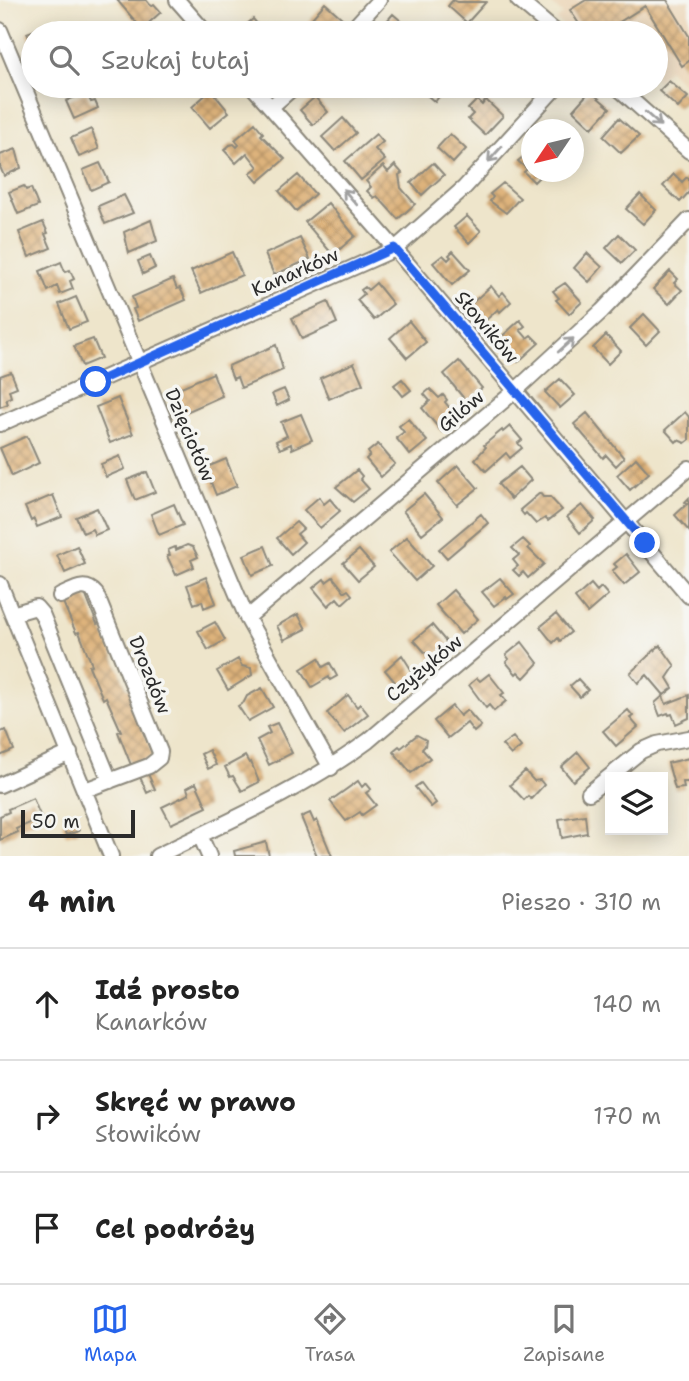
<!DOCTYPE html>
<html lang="pl">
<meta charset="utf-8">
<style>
:root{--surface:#fff;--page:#f2f2f2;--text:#222;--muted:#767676;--line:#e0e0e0;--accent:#2563eb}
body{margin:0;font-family:"Shantell Sans",sans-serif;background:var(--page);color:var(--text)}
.controls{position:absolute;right:21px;bottom:21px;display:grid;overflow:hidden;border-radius:0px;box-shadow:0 4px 18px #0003}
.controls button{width:63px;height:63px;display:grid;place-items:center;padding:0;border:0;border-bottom:2px solid var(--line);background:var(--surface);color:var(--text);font:35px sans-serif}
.compass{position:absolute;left:521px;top:119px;width:63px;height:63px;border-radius:50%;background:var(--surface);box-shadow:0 4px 18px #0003;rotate:235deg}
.scale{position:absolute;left:21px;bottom:18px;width:114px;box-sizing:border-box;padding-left:7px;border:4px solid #2b2b2b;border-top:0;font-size:19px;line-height:24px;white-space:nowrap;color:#2b2b2b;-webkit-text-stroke:5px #f6f6f2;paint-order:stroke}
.stop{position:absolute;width:21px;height:21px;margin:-16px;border:5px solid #2563eb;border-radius:50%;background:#fff}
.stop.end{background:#2563eb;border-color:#fff;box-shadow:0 2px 7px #0008}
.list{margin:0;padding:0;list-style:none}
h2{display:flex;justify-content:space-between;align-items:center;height:91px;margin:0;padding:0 28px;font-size:30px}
h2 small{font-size:23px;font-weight:400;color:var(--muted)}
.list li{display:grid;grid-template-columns:46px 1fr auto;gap:21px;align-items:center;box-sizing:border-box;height:112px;padding:0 28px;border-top:2px solid var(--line)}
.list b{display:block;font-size:26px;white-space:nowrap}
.list p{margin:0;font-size:23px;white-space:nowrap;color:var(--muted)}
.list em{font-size:23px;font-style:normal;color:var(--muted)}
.icon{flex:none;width:38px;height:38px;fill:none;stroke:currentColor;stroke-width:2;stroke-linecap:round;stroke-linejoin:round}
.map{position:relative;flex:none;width:689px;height:856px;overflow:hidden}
.search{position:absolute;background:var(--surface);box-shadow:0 4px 18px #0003;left:21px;right:21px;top:21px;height:77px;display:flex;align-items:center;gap:18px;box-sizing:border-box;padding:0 24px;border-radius:38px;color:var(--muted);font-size:26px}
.sheet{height:427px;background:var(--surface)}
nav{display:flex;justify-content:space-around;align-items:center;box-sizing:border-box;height:98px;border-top:2px solid var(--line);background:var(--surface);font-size:19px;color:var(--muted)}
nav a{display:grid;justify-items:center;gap:4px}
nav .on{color:var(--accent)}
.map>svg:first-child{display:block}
.built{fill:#ecd7ba}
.building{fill:url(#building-cross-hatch)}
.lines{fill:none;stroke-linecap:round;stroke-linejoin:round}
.minor-casing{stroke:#8c887b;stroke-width:18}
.minor{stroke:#fff;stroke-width:14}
.oneway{stroke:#a0a0a0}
.route{stroke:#2563eb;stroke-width:9}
.labels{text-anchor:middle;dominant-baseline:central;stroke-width:7;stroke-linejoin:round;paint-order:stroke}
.street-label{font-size:19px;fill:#2b2b2b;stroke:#f6f6f2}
</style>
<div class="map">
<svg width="689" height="856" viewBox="0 0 689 856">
<defs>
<pattern id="building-cross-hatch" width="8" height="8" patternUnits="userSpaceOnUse" patternTransform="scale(1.75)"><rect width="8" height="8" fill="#deb37c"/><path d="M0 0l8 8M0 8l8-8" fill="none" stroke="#b49266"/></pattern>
</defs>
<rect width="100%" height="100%" fill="#f6f6f2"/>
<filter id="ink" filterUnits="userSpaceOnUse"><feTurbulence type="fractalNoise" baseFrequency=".0143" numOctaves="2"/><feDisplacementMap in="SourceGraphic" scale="14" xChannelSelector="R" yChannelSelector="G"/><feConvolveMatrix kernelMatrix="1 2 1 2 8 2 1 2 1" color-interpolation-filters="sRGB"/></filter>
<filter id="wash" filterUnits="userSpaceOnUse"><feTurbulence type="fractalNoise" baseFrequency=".00686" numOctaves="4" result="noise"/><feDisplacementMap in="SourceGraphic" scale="28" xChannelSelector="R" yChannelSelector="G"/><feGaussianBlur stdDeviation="1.57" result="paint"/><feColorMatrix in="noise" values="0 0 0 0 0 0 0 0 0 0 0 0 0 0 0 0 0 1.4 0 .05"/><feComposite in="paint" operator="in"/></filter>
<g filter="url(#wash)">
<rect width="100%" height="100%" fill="#eee5cb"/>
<!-- built -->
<path class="built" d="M547 0H689V89L668 69 656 82V33H572L557 20 563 15Z"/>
<g id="blocks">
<!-- building -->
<path class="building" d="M117 0H146L151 6 154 4 161 12 142 29Z
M453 0 457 2H486L467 23 448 6Z
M586 0H667L689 36V61L682 66 645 6 602 33H585L570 10Z
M325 3 342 18 328 33H316L306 25Z
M393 14 408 27 403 33H384L380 29Z
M253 19 265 33H237Z
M57 21 62 33H33V45L27 33Z
M669 81 688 97 678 108 659 91Z
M427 86 440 95 435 102 422 91Z
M211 90 229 112 210 128 192 107Z
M590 91 610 108 592 128 573 110Z
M86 92 91 102 95 101 98 108 74 119 66 101Z
M315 97 328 112 313 125 300 110Z
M477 100 482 105 486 100 503 116 485 135 468 119 473 114 468 109Z
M343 118 356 133 335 151 322 137Z
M619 118 639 136 621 153 603 136Z
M255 123 263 133 261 135 285 159 258 182 250 173 258 167 247 153 236 163 224 150 230 145 234 144 237 147 239 145 235 140Z
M91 129 99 149 79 157 71 138Z
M376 134 383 142 375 149 385 160 361 180 345 161Z
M450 134 466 149 453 163 437 148Z
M16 149 21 168 4 176 0 167V155Z
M531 150V172H544L534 182 524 172 527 169 518 161Z
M100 163 109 182 91 190 83 170Z
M433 163 444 175 422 195 411 183Z
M395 165 402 173 399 175 401 188 415 204 398 219 377 196 374 198 367 191 371 187 366 181 383 166 388 172Z
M674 174 682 182 687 177 689 179V192L680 202 663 186Z
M298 175 315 194 296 211 279 191Z
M503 183 520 198 506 213 490 201 493 197 490 194Z
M24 186 26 190 31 188 38 206 18 214 9 192Z
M640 194 656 210 643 224 626 209Z
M124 195 133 213 105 224 98 206Z
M328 203 355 236 333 255 305 222Z
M467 216 481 231 469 243 454 227Z
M151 220 157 241 129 253 124 232Z
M43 222 48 233 45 234 51 248 29 257 19 232Z
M619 234 635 250 622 263 606 248Z
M300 238 310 259 274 275 265 254Z
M453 251 470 270 452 285 433 263 443 255 448 260 451 257 449 255Z
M232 252 242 275 201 293 191 271Z
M587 253 602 267 589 282 574 268Z
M150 256 155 268 143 274 138 261Z
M61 262 65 272 70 270 74 279 70 281 73 289 60 294 57 286 48 291 40 271Z
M670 271 678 279 674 283 682 290 669 304 653 289Z
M173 279 177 289 180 288 186 300 138 321 133 309 136 308 132 297Z
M376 283 393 304 374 320 357 300 364 294 361 290 365 287 368 290Z
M565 283 582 302 569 314 556 300 559 298 553 291Z
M491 286 499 296 503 292 511 302 500 312 498 309 484 322 471 304Z
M76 297 87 322 69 329 59 304Z
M328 302 337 323 302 339 292 318Z
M644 314 660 331 646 345 630 328Z
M520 320 525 326 520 330 527 338 531 335 539 343 518 362 499 339Z
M409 321 426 342 407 358 390 338Z
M606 335 621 351 608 364 593 348Z
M93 339 101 358 82 366 74 346Z
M276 345 283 370 241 388 237 377 233 379 228 366Z
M459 361 482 388 466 401 444 374Z
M354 363 363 384 329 399 320 378Z
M11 372 17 387 9 390 11 397 6 399 8 404 0 407V376Z
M213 373 222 396 182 414 172 391Z
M402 379 411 390 403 396 394 385Z
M560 379 575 395 560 408 545 392Z
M284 389 289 400 277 406 272 394Z
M430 389 439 398 443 395 447 400 445 402 456 416 442 432 422 408 430 401 424 394Z
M118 398 133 434 110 443 96 407Z
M685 412 689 417V440L685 443 678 440 676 442 665 430Z
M587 413 624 458 616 466 606 455 603 458 574 424Z
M301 414 312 440 292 449 291 444 280 449 276 441 287 436 281 422Z
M408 419 427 441 410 455 396 438 404 432 399 426Z
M510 426 522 440 518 443 522 448 510 458 506 453 486 471 475 459 486 447 484 445 502 430 503 432Z
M27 436 39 463 12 476 0 448Z
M378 444 395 464 381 477 366 459 370 455 368 452Z
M120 456 125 469 106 477 101 464Z
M636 458 649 473 630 490 617 475Z
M226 459 237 486 216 495 205 468Z
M458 465 478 488 457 505 438 483Z
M520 467 531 480 511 499 498 484Z
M357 470 362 476 360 479 369 489 353 502 336 487Z
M147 472 155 492 135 500 127 480Z
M540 493 543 497H550L562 510 548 521 545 518 536 524 526 513 524 515 520 510Z
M424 494 443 517 422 534 403 511Z
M53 495 62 517 37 527 34 519 31 521 25 507Z
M319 497 324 504 330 499 340 511 320 528 304 510Z
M689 498V531L675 515 687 504 685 502Z
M174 504 183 525 159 535 151 514Z
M582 505 595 520 580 533 567 517Z
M97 508 107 530 95 535 92 529 83 533 76 517Z
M481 514 488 523 447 558 439 549Z
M296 522 303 529 297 534 304 542 291 554 277 538Z
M407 537 432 566 415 581 389 552Z
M523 539 530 546 528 548 544 564 528 578 523 572 519 576 513 570 518 566 513 560 519 555 512 548Z
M187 545 193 547 198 557 191 560 194 567 176 575 167 556 170 555 168 550 175 547 176 550Z
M77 546 85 564 65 573 57 555Z
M265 546 273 566 252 575 244 555Z
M359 550 374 567 358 580 343 563Z
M626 554 640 572 624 585 612 571 617 567 614 564Z
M206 577 216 603 204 608 202 601 194 604 187 585Z
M333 577 345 592 348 590 352 595 342 604 337 598 328 606 313 588 324 579 326 582Z
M500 578 514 594 507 599 506 597 494 606 482 592Z
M591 584 597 591 601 587 608 595 587 613 575 598Z
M453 590 478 619 461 634 436 605Z
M84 591 97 624 100 623 127 689 130 688 144 721 140 723 153 756 131 765 118 732 121 731 106 697 103 699 89 666 92 665 79 632 76 633 62 600Z
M298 614 306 629 284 640 277 626Z
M556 614 571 632 560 641 558 638 553 643 540 627Z
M215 622 225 640 208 650 198 631Z
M432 625 448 644 431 659 414 640Z
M522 642 538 663 524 678 518 672 516 674 506 662 509 659 506 655Z
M660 645 675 666 667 678 673 688 664 695 647 675 638 683 630 673Z
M402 655 414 674 399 687 385 670Z
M319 658 323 667 330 663 337 676 330 680 329 677 312 687 301 669Z
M238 659 242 666 251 668 252 675 228 690 217 671Z
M489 674 504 693 501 695 506 701 494 711 489 705 486 708 469 685 477 678 480 681Z
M578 679 588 690 580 697 570 686Z
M262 688 273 707 248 721 238 706 244 702 247 696Z
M348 695 357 707 360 704 368 714 344 733 327 713Z
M689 695V718L676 724 672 714 669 715 668 713 660 716 655 703 663 696 666 704Z
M452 706 460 716 467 710 481 726 474 732 467 723 448 738 434 721Z
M628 710 633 716 630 718 638 727 616 746 603 731Z
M277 723 292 753 269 765 257 740 270 733 267 727Z
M6 730 14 750 0 756V732Z
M417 735 426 740 425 746 422 749 430 758 411 773 393 751 399 746 401 748Z
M513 737 521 747 511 755 502 745Z
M209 750 216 765 208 769 201 754Z
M578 752 590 767 573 781 561 767Z
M245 756 249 763 251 762 259 782 242 791 233 776 230 777 225 767Z
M689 758V782H683L684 788 675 789 668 763Z
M525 771 534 781 540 780 544 785 531 799 528 796 524 800 510 785Z
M148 774 155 789 147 793 140 777Z
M358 781 362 787 366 783 371 789 366 793 376 805 362 815 360 812 346 821 330 801Z
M196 783 207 807 171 824 162 807 189 794 187 788Z
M421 783 436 803 431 807 415 787Z
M33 798 41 818 16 829 18 832 0 840V816L9 812 8 809Z
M310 813 314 822 317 820 332 856H317L301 817Z
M585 815 587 833 562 838 559 819Z
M75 819 79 831 66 835 62 823Z
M266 842 269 856H235L234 851Z"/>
</g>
</g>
<g filter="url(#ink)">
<use href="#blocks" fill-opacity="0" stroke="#8c887b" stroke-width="2"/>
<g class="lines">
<!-- minor casing -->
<g class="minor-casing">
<path id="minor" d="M177 0 206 33
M518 0 557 33
M0 30 247 618 331 768
M349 33 379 0
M252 86 395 249 689 596
M616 86 689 151
M271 107 295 86
M0 424 395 249 464 188 557 86
M0 584 111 856
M60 596C74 590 85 581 96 594L160 752 159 758 149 766 85 790
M12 614 36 607 42 614 110 781
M247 618 515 391 602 311 689 220
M0 785 70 753
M589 793 641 751 657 744 689 738
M200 835 209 856
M157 856C229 821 303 789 368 741L689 468"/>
</g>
<!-- minor -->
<use href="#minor" class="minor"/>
</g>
<!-- one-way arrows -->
<defs><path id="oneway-shaft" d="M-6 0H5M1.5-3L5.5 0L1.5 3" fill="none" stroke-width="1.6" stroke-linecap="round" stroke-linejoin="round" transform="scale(1.75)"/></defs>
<g class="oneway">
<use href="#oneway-shaft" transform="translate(653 119) rotate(42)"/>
<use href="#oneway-shaft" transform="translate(495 154) rotate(132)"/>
<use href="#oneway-shaft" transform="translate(350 197) rotate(-131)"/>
<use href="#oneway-shaft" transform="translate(566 345) rotate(-42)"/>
</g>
</g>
<g class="lines" filter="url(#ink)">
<!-- route -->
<path class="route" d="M96 382 394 248 645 543"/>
</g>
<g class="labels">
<!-- street labels -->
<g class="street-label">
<text transform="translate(295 272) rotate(-24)">Kanarków</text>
<text transform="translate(487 327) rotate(50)">Słowików</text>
<text transform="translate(461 411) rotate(-40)">Gilów</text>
<text transform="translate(190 435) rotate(67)">Dzięciołów</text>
<text transform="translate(424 668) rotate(-40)">Czyżyków</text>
<text transform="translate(150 675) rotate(68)">Drozdów</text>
</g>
</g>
</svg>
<div class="controls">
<button><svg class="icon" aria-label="layers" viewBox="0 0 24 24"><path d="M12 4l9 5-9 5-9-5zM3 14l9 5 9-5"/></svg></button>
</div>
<svg class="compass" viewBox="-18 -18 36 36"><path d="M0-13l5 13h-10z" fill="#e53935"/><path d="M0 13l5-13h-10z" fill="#767676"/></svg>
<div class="scale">50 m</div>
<div class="stop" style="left:96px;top:382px"></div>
<div class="stop end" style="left:645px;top:543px"></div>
<div class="search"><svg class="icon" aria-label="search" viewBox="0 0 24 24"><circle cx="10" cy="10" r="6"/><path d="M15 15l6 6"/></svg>Szukaj tutaj</div>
</div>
<section class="sheet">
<h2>4 min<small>Pieszo · 310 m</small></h2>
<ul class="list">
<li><svg class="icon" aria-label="ahead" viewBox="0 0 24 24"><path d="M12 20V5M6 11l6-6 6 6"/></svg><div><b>Idź prosto</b><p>Kanarków</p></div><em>140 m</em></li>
<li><svg class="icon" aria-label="right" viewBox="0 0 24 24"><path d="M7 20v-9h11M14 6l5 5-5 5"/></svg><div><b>Skręć w prawo</b><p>Słowików</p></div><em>170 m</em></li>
<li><svg class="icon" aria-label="arrive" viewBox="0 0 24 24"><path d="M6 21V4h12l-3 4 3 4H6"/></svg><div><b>Cel podróży</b></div></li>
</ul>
</section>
<nav>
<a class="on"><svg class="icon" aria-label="map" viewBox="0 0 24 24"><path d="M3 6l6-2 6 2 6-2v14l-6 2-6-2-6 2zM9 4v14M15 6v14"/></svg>Mapa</a>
<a><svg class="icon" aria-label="directions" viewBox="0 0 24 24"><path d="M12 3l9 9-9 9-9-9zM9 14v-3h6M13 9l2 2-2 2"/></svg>Trasa</a>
<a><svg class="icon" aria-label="saved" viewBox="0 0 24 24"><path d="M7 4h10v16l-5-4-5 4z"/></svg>Zapisane</a>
</nav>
